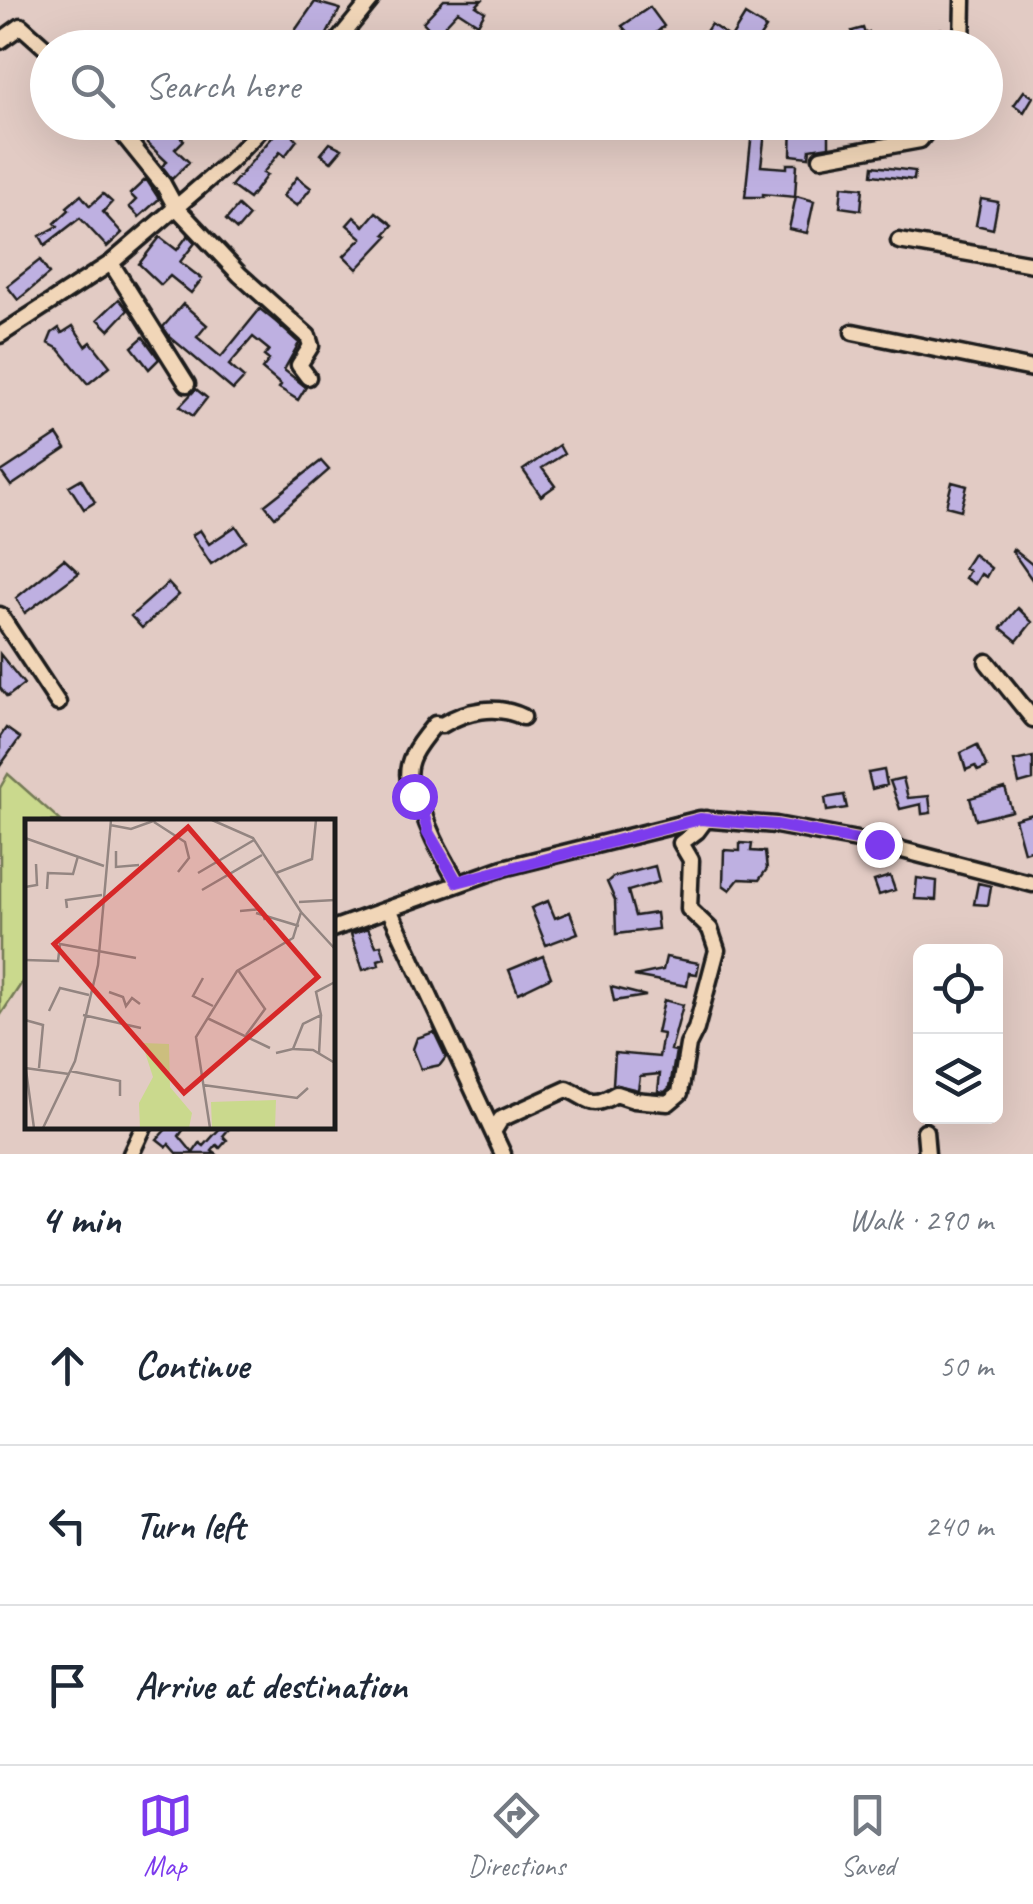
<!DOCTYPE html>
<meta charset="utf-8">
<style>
:root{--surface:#fff;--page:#f2f2f3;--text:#1f2937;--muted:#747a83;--line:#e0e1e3;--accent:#7c3aed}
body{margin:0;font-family:Caveat,sans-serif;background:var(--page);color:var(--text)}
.controls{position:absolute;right:30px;bottom:30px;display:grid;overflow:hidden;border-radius:15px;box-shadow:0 10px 40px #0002}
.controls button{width:90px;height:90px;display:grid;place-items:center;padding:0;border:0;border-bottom:2px solid var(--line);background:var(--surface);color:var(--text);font:50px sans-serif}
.stop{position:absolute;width:30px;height:30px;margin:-22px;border:8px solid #7c3aed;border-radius:50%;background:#fff}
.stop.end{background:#7c3aed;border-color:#fff;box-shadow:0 2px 10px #0008}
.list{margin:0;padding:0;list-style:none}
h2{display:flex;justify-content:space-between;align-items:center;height:130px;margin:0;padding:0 40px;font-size:42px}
h2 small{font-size:32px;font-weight:400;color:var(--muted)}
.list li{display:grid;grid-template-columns:65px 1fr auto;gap:30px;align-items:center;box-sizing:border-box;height:160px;padding:0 40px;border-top:2px solid var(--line)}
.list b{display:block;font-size:38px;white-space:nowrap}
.list em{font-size:32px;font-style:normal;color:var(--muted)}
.icon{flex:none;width:55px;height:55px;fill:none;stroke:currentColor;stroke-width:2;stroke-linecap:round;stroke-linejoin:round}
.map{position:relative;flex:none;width:1033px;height:1154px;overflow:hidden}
.search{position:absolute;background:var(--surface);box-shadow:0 10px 40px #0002;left:30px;right:30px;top:30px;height:110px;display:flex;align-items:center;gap:25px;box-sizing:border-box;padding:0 35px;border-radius:55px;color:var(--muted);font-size:38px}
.sheet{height:610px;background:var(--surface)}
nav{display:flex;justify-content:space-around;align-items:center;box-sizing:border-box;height:140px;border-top:2px solid var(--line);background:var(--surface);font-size:28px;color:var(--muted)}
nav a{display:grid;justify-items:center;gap:5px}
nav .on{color:var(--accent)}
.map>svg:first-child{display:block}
.green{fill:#cad98d;stroke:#737a54;stroke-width:2.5}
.building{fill:#beb0e1;stroke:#1c1c1c;stroke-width:2.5}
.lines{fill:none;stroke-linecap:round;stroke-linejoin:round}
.minor-casing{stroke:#1c1c1c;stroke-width:21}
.minor{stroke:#f1d6b8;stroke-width:14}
.route{stroke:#7c3aed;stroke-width:12}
.inset-road{fill:none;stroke:#938581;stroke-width:2.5}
.view{fill:#d62828;fill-opacity:0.15;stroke:#d62828;stroke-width:5}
.inset-edge{fill:none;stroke:#1c1c1c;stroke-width:5}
</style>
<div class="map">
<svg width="1033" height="1154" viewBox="0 0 1033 1154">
<rect width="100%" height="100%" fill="#e2cbc4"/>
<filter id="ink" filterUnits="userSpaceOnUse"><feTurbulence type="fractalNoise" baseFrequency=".01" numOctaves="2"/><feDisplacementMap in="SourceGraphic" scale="20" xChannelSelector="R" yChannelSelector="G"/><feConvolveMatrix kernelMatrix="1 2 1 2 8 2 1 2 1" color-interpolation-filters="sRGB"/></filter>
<g filter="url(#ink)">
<!-- green -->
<path class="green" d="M8 774 61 821 28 822 27 975 0 1016V788Z"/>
<!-- building -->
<path class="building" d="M444 0H482L476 6 485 12 478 24 458 11 445 25 456 37 446 48H430L438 38 423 22Z
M315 2 340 9 326 36 312 45 294 32Z
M650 7 664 26 656 33 665 48H650L646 42 641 47 622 26Z
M745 15 766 28 756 43 751 40 746 48H725L703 36 711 24 731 38Z
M863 28 865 34 869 32 875 48H858L852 31Z
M941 29 942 48 917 46 916 32Z
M190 35 214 48H181Z
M1024 91 1033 97 1024 112 1014 105Z
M163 122 184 140 175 149 189 162 172 179 162 166 167 162 145 141Z
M285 122H305L293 136 297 140 285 156 280 152 263 173 267 175 249 199 231 186Z
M753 122H790V128L765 132 761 166 787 168V164H797L795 197 763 194V197H745Z
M792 122H814L815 128H829V146L810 149 809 157 791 155Z
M886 122H920L915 129 881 136 878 126Z
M330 143 342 149 331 162 321 154Z
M873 166 915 171 914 180 872 175Z
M297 177 311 188 297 206 283 196Z
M146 179 159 199 139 217 129 207 136 200 130 194Z
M842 186 863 188 861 210 840 207Z
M103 194 112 202 103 212 122 233 107 247 80 218 45 245 40 236 58 226 55 223 69 210 67 207 81 195 90 206Z
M796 196 814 201 807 233 789 229Z
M981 199 998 202 993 229 976 225Z
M238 206 249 216 237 230 226 220Z
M376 212 393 225 385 234 388 236 357 269 344 256 362 238 347 225 354 217 364 226Z
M188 235 195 243 180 262 202 279 191 293 170 276 161 285 139 264 160 237 177 250Z
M40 260 49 274 18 300 7 286Z
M119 299 128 310 109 330 98 319Z
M183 304 207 325 197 337 221 357 260 309 276 322 299 343 284 370 306 387 298 400 279 388 281 385 262 369 269 360 264 356 269 350 253 337 229 365 244 378 233 390 170 337 163 327Z
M73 326 86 346 91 342 110 366 88 384 59 349 48 343 52 333 59 328 62 333Z
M143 337 159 359 149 369 132 347Z
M196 389 207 398 193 416 180 406Z
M57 435 66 449 11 486 1 472Z
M559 445 564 454 542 468 555 486 541 496 523 470Z
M321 461 329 470 275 517 265 505Z
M81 479 95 502 84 509 69 486Z
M952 482 967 486 961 510 946 506Z
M236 526 246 541 211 564 192 535 200 530 209 544Z
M1013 549 1033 565V581L1012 551Z
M973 554 991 568 986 577 981 574 975 584 965 578 969 571 964 568Z
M64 559 79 573 25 613 16 598Z
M168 583 179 595 142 628 131 616Z
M1018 608 1032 622 1017 641 1001 628Z
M0 654 24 684 7 697 0 688Z
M6 728 20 738 0 766V737Z
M977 745 987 767 978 771 975 766 966 770 961 753Z
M1033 757V780L1019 784 1014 761Z
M884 770 887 785 872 789 868 773Z
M903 778 908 798 929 796 931 813 922 814 921 804 900 809 890 781Z
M1005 788 1012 811 976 820 970 798Z
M844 795 847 808 827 811 825 798Z
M1033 814V849L1024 852 1015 819Z
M740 843 752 844 751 851 765 852 767 869 759 880 739 879 730 890 723 885 724 850 740 851Z
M655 866 659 882 628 891 635 916 656 913 658 929 616 934 615 900 607 882 613 877Z
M890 876 895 890 879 895 874 881Z
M917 878 937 881 936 900 915 899Z
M978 883 991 886 988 905 974 904Z
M548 901 555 918 570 912 578 933 546 945 531 908Z
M368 928 376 946 381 945 385 958 378 960 379 965 363 970 351 934Z
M543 956 551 977 518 993 509 970Z
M666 957 699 963 697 974 689 973 687 986 634 976 663 970Z
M611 987 646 996 614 1001Z
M664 1000 683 1005 671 1050 676 1051 670 1087 665 1092 658 1091 660 1074 640 1076 638 1090 613 1084 615 1053 659 1057 663 1034 657 1033Z
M434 1032 446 1057 440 1065 421 1069 413 1049 417 1038Z
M169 1126H186L179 1136 193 1153 200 1143 204 1146 222 1126 228 1130 223 1136 227 1140 220 1148 217 1145 212 1151 216 1154H178L169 1144 167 1147 157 1139Z"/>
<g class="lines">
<!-- minor casing -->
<g class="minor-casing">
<path id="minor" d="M0 41 21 26 48 50
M332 48 371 0
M962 48 963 0
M113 122 163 184 175 206 240 275 308 336 311 346 299 365 308 377
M821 158 920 140 934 122
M899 241 1033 264
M111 263 187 384
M853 332 1033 369
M0 335 111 263 229 162 268 122
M0 615 58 703
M987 662 1033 719
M457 882C442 854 432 840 422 809 420 802 414 796 411 788 401 763 420 742 435 724L442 725C466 710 497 704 523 717
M389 909 503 1154
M332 929 503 868 700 819 776 825 879 844 1033 884
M925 1131 927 1154
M493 1132 501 1119 567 1089C591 1099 589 1110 616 1094L634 1100 668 1103 680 1093 688 1045 696 1029 717 950 710 929 689 909 691 860 681 843 697 831 706 819
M131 1154 144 1126"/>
</g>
<!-- minor -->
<use href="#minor" class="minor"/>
</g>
</g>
<g class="lines" filter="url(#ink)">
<!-- route -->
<path class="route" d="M414 796 422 807 428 832 457 882 700 819 776 825 879 844"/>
</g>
<!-- overview -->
<g transform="translate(25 819)">
<rect width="310" height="310" fill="#e2cbc4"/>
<path d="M117 224 144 225 145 268 167 294 164 309H115L114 284 128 258ZM251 281 250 309H187L186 283Z" fill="#cad98d"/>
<path class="inset-road" d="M129 3 160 23 164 39 153 53M85 6 106 10 131 1M0 19 79 47M91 32V48L114 46M173 54 229 21M251 54 287 40 291 1M0 68 12 66 11 45M22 70 23 54 48 55 53 37M177 71 237 36M274 83 310 81M42 89 41 81 77 76M215 92 236 90 240 101M276 93 310 130M231 94 274 107M0 141 33 142 35 125 111 139M213 151 240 190 221 216M178 159 168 177 188 187M84 173 98 178 101 187 107 179 115 185M24 192 35 169 64 176M58 196 116 209M182 199 245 229M0 201 18 206 14 249M268 230 288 231 310 244M251 234 268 230 278 205 296 196 291 173 310 163M294 235 296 196M0 244 9 309M0 249 44 255M45 252 95 262V277M178 266 272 279 283 269M18 309 50 242 73 146 86 1M185 309 171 218 212 152 268 119 276 93 228 19 187 1"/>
<path class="view" d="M163 8 293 158 159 274 29 125Z"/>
<rect width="310" height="310" class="inset-edge"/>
</g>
</svg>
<div class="controls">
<button><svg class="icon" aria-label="locate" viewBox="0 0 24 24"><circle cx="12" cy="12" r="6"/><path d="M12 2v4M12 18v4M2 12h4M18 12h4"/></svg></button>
<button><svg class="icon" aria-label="layers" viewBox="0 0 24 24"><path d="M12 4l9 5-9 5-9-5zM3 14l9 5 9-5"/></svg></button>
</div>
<div class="stop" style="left:414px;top:796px"></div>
<div class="stop end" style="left:879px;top:844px"></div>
<div class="search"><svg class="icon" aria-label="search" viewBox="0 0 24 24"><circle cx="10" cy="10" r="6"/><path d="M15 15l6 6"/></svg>Search here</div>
</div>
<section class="sheet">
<h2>4 min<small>Walk · 290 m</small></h2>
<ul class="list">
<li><svg class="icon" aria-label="ahead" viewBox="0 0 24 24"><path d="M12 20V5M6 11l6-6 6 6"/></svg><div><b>Continue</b></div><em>50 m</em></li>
<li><svg class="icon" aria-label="left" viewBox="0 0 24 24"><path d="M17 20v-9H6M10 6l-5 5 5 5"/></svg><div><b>Turn left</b></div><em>240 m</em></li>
<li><svg class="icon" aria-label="arrive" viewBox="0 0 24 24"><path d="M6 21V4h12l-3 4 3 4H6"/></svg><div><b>Arrive at destination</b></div></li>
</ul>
</section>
<nav>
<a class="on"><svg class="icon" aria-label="map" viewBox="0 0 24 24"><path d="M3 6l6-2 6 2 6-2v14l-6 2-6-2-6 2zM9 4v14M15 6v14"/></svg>Map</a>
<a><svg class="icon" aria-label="directions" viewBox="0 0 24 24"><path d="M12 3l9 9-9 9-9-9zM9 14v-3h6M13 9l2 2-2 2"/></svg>Directions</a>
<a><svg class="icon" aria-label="saved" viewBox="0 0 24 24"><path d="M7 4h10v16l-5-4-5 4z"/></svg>Saved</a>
</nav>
